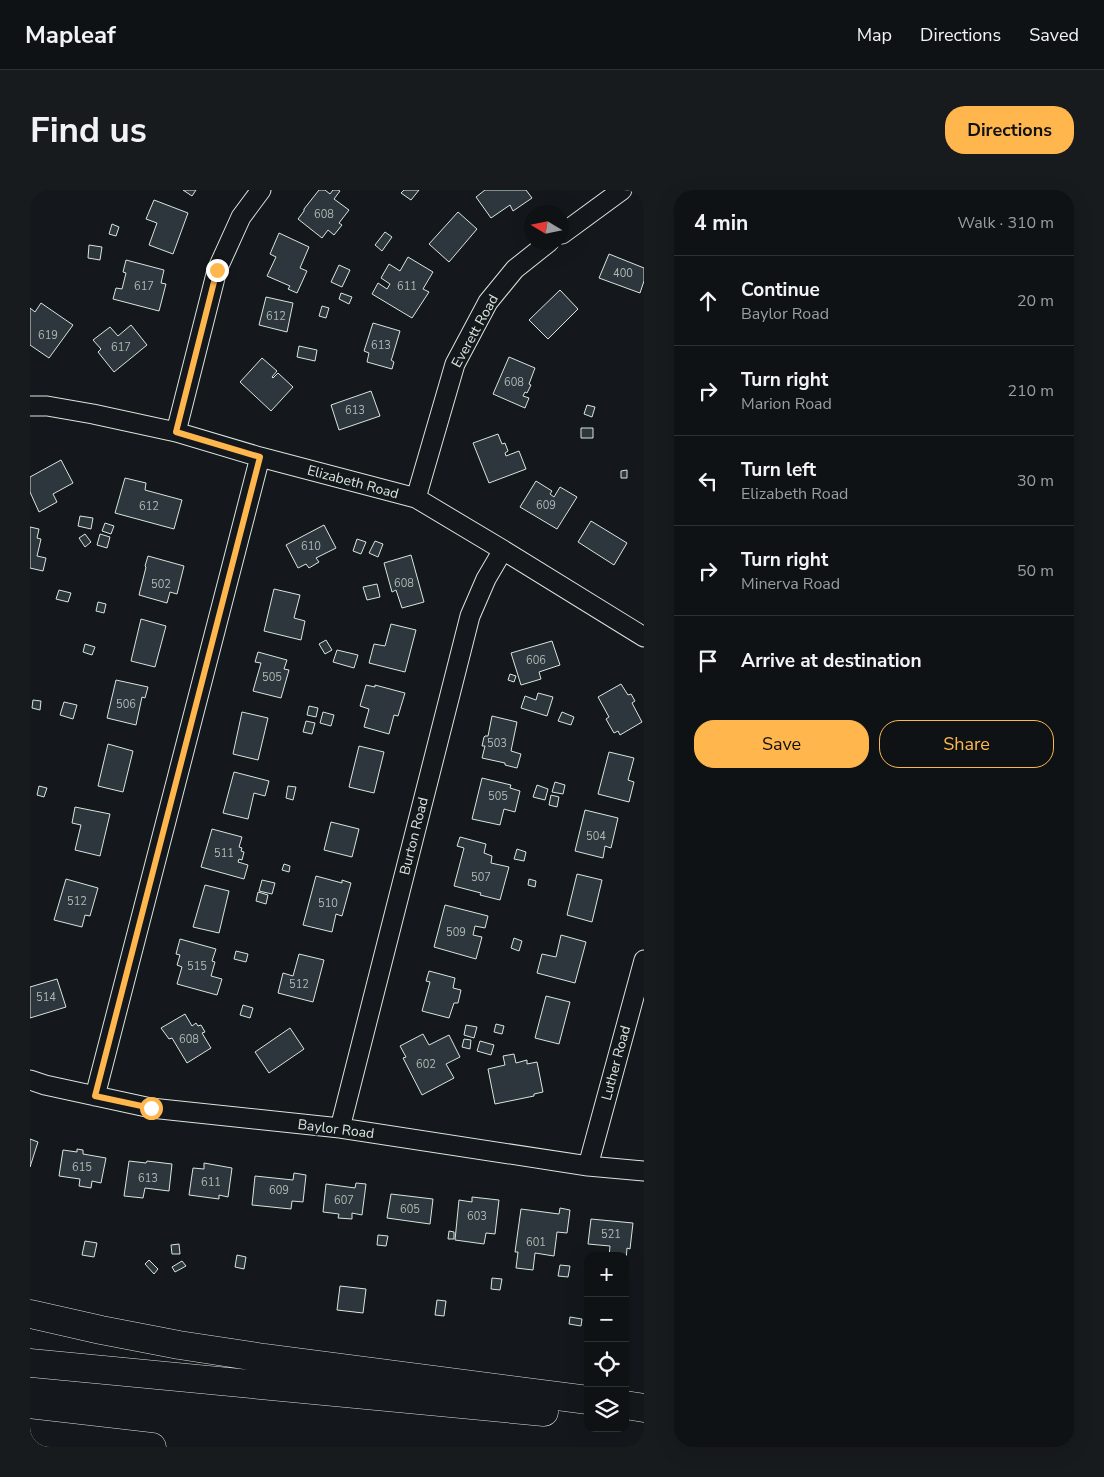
<!DOCTYPE html>
<meta charset="utf-8">
<style>
:root{--surface:#0f1215;--page:#181b1e;--text:#f1f3f6;--muted:#9b9ea0;--line:#2f3234;--accent:#ffb74d}
body{margin:0;font-family:"Nunito Sans",sans-serif;background:var(--page);color:var(--text)}
.controls{position:absolute;right:15px;bottom:15px;display:grid;overflow:hidden;border-radius:10px;box-shadow:0 5px 20px #0002}
.controls button{width:45px;height:45px;display:grid;place-items:center;padding:0;border:0;border-bottom:1px solid var(--line);background:var(--surface);color:var(--text);font:25px sans-serif}
.compass{position:absolute;left:494px;top:15px;width:45px;height:45px;border-radius:50%;background:var(--surface);box-shadow:0 5px 20px #0002;rotate:280deg}
.stop{position:absolute;width:15px;height:15px;margin:-11px;border:4px solid #ffb74d;border-radius:50%;background:#fff}
.stop.end{background:#ffb74d;border-color:#fff;box-shadow:0 1px 5px #0008}
.list{margin:0;padding:0;list-style:none}
h2{display:flex;justify-content:space-between;align-items:center;height:65px;margin:0;padding:0 20px;font-size:21px}
h2 small{font-size:16px;font-weight:400;color:var(--muted)}
.list li{display:grid;grid-template-columns:32px 1fr auto;gap:15px;align-items:center;box-sizing:border-box;height:90px;padding:0 20px;border-top:1px solid var(--line)}
.list b{display:block;font-size:19px;white-space:nowrap}
.list p{margin:0;font-size:16px;white-space:nowrap;color:var(--muted)}
.list em{font-size:16px;font-style:normal;color:var(--muted)}
.actions{display:flex;gap:10px;padding:15px 20px}
.actions a{flex:1;padding:11px 0;border:1px solid var(--accent);border-radius:20px;text-align:center;font-size:18px;color:var(--accent)}
.actions .main{background:var(--accent);color:#111}
.icon{flex:none;width:28px;height:28px;fill:none;stroke:currentColor;stroke-width:2;stroke-linecap:round;stroke-linejoin:round}
.map{position:relative;flex:none;width:614px;height:1257px;overflow:hidden;border-radius:20px}
header{display:flex;align-items:center;gap:30px;box-sizing:border-box;height:70px;padding:0 25px;background:var(--surface);border-bottom:1px solid var(--line)}
header strong{font-size:24px}
nav{display:flex;gap:28px;margin-inline-start:auto;font-size:18px}
.intro{display:flex;align-items:center;justify-content:space-between;box-sizing:border-box;height:120px;padding:0 30px}
h1{margin:0;font-size:35px}
.button{padding:12px 22px;border-radius:20px;background:var(--accent);color:#111;font-size:18px;font-weight:700}
main{display:flex;gap:30px;padding:0 30px}
aside{flex:1;background:var(--surface);border-radius:20px;box-shadow:0 5px 20px #0002}
.map>svg:first-child{display:block}
.building{fill:#2c363c;stroke:#d8e6dc}
.lines{fill:none;stroke-linecap:round;stroke-linejoin:round}
.minor-casing{stroke:#d8e6dc;stroke-width:21}
.motorway-casing{stroke:#d8e6dc;stroke-width:29}
.minor{stroke:#14181c;stroke-width:19}
.motorway{stroke:#14181c;stroke-width:28}
.route{stroke:#ffb74d;stroke-width:6}
.labels{text-anchor:middle;dominant-baseline:central;stroke-width:4;stroke-linejoin:round;paint-order:stroke}
.number-label{font-size:11px;fill:#adbab4}
.street-label{font-size:14px;fill:#d8e6dc;stroke:#14181c}
</style>
<header>
<strong>Mapleaf</strong>
<nav><a>Map</a><a>Directions</a><a>Saved</a></nav>
</header>
<div class="intro"><h1>Find us</h1><a class="button">Directions</a></div>
<main>
<div class="map">
<svg width="614" height="1257" viewBox="0 0 614 1257">
<rect width="100%" height="100%" fill="#14181c"/>
<!-- building -->
<path class="building" d="M153 0H166L162 6Z
M289 0H295L300 4 303 0H308L310 1 304 9 319 20 309 33 312 35 304 45 298 40 292 48 268 29 274 21V19Z
M374 0H389L381 10 371 3Z
M455 0H496L502 8 483 21 480 15 461 28 446 7Z
M124 10 158 23 143 64 119 55 127 33 116 29Z
M428 22 447 39 419 72 399 54Z
M82 34 89 37 86 46 79 44Z
M355 42 362 47 352 61 345 55Z
M249 43 279 57 270 78 277 81 267 103 258 99 260 96 237 86 246 67 240 64Z
M59 55 72 57 70 70 58 68Z
M579 64 614 78V91L610 103 569 88Z
M378 67 403 82 393 99 399 102 382 128 342 104 348 93 357 99 360 94 351 88 359 74 370 81Z
M96 70 134 80 131 93 136 94 129 121 83 109 86 98 92 99 96 83 93 82Z
M309 75 320 80 312 97 301 92Z
M530 100 548 119 518 149 499 130Z
M311 103 322 107 319 114 309 109Z
M236 107 263 113 257 142 229 135Z
M11 113 43 135 19 168 0 155V118L5 122Z
M292 116 299 118 296 128 289 126Z
M343 133 370 141 362 168 361 170 364 172 362 179 337 172 339 163 334 161Z
M101 135 117 155 84 182 68 162 71 159 63 150 80 137 88 146Z
M269 156 287 160 285 171 267 167Z
M479 167 505 178 499 194 501 195 497 203 495 202 493 206 499 208 495 218 463 204Z
M232 168 247 181 242 187 243 188 248 183 263 197 241 221 210 192Z
M341 201 350 226 309 240 301 215Z
M557 215 565 217 562 227 554 224Z
M551 238H563V248H551Z
M468 244 472 254 475 253 478 261 475 263 476 266 489 261 496 279 459 293 443 253Z
M31 270 43 293 23 304 27 312 9 322 0 302V287Z
M597 280V288H591V281Z
M95 288 116 293 115 300 152 310 144 339 85 323Z
M506 291 522 301 520 304 524 307 530 297 547 307 527 339 490 317Z
M50 326 63 328 61 339 48 336Z
M561 331 597 353 584 375 548 352Z
M75 333 84 336 81 344 72 341Z
M294 335 306 358 286 368 289 372 279 378 276 374 268 378 256 355Z
M0 337 9 339 7 348 11 349 7 366 16 368 13 381 0 378Z
M55 344 61 352 55 357 49 348Z
M70 344 80 347 77 358 67 355Z
M327 349 336 352 331 364 323 361Z
M345 351 353 354 348 367 339 363Z
M381 365 394 412 372 418 366 400 362 402 354 373Z
M118 366 154 376 147 404 140 402 137 413 109 405 116 377 115 376Z
M347 394 350 407 337 410 333 397Z
M244 399 270 405 264 428 275 431 271 450 234 441Z
M29 400 41 403 38 412 26 409Z
M68 412 76 414 74 423 66 421Z
M111 429 136 436 125 477 101 471Z
M361 434 386 440 375 482 339 473 344 454 355 456Z
M296 450 302 460 295 464 289 454Z
M522 451 530 475 509 482 511 489 491 495 481 463Z
M55 454 65 457 62 465 53 462Z
M307 460 328 465 324 478 303 472Z
M228 462 257 470 254 479 259 480 251 508 223 501 231 473 225 472Z
M480 484 486 486 484 492 478 490Z
M86 490 118 497 115 508 112 507 106 535 77 528Z
M591 494 598 505 601 504 605 511 602 513 612 532 590 545 588 541 584 543 576 529 579 527 568 507Z
M336 495 345 497V495L375 503 368 526 364 525 359 544 334 537 339 519 330 516Z
M508 503 523 507 517 526 491 518 495 506 506 510Z
M3 510 11 511 10 520 2 518Z
M34 512 47 515 43 529 30 525Z
M279 516 288 518 286 527 277 525Z
M212 522 238 528 228 570 203 564Z
M293 522 304 525 301 536 290 533Z
M532 522 544 527 541 535 528 531Z
M462 526 487 532 481 561 491 564 487 578 475 575V573L452 568 455 556H452L454 547 455 546H458Z
M276 531 285 533 282 544 273 542Z
M78 554 103 561 93 602 68 596Z
M329 556 354 562 344 603 319 597Z
M579 562 604 568 598 590 604 592 599 612 568 604Z
M204 582 239 591 235 606 224 603 218 629 193 623Z
M452 588 481 595 480 598 490 601 485 622 474 619 470 635 442 629Z
M525 592 535 595 533 604 522 602Z
M507 595 518 599 515 610 503 607Z
M9 596 17 598 14 607 7 605Z
M258 596 266 597 263 610 256 608Z
M521 605 529 607 527 617 519 615Z
M45 617 80 624 70 666 45 660 51 635 42 633Z
M555 620 588 628 581 658 575 656 573 668 545 661Z
M301 632 329 639 322 667 294 660Z
M182 639 212 647 209 657 212 658 211 661 214 662 212 670 209 669 208 672 218 675 214 689 171 677Z
M430 647 456 654 454 663 462 666 461 673 479 677 470 710 450 705 451 703 424 696 434 658 427 656Z
M487 659 496 662 494 671 484 669Z
M254 674 260 676 259 682 252 680Z
M547 684 572 690 562 732 537 725Z
M286 686 312 693V690L321 693 312 726 306 724 302 742 273 735Z
M36 689 68 698 60 726 55 725 52 737 24 730Z
M499 689 506 691 505 697 498 695Z
M232 690 245 693 242 704 229 701Z
M175 695 199 701 189 743 163 737Z
M228 702 238 705 236 714 226 711Z
M415 715 458 726 455 738 445 736 443 745 452 747 446 769 404 757Z
M531 745 556 752 545 793 507 783 512 764 526 767Z
M484 748 492 751 489 761 481 758Z
M150 749 186 759 182 771 185 772 181 786 192 789 187 805 147 794 152 777 147 775 150 765 146 764Z
M206 761 218 764 216 772 204 769Z
M269 764 294 770 283 812 248 803 253 783 263 786Z
M399 781 425 788 423 798 431 800 428 813H424L419 828 392 821 400 792 396 791Z
M27 789 36 817 0 828V797Z
M516 806 540 812 529 854 505 848Z
M213 815 223 818 220 828 210 825Z
M155 824 162 836 166 833 168 836 171 835 175 842 172 843 181 858 157 873 142 848 139 849 131 838Z
M466 834 474 836 472 844 464 842Z
M436 835 447 837 444 848 434 845Z
M260 838 274 859 239 883 225 862Z
M393 844 399 855 419 845 430 867 416 874 424 888 392 905 373 868 376 867 370 856Z
M434 849 441 850 440 859 432 857Z
M450 851 464 855 461 865 447 861Z
M484 864 486 873 497 870V874L507 872 513 902 504 904V906L465 914 458 879 475 875 473 866Z
M0 949 8 952 0 977Z
M47 959 53 960V964L76 968 71 993 62 991 61 998 49 996 50 989 29 986 33 960 47 962Z
M99 971 116 973 117 971 142 974 139 1001 115 998 113 1008 94 1006Z
M174 973 202 978 198 1007 189 1005V1009L159 1005 163 978 174 979Z
M264 983 276 985 273 1012 262 1011 261 1019 222 1015 225 986 263 990Z
M326 993 336 994 332 1025 322 1023V1029L308 1028 309 1024 293 1022 296 994 325 998Z
M361 1004 403 1009 400 1034 357 1028Z
M442 1007 469 1010 465 1044 456 1043 454 1054 425 1050 429 1010 442 1012Z
M530 1018 540 1020 537 1043 527 1042 524 1066 505 1063 503 1080 486 1078 488 1062H485L491 1019 529 1024Z
M561 1029 603 1033 600 1059 597 1058 596 1070 595 1066H579L580 1056 558 1054Z
M419 1041 424 1042V1049H418Z
M348 1045 358 1046 356 1056 347 1055Z
M55 1051 67 1053 64 1067 52 1065Z
M149 1054 150 1064H142L141 1055Z
M207 1065 216 1067 214 1079 205 1077Z
M119 1070 128 1079 124 1084 115 1074Z
M152 1071 156 1076 145 1082 142 1077Z
M530 1075 540 1076 538 1087 528 1086Z
M462 1088 472 1089 470 1100 461 1099Z
M310 1096 336 1099 333 1123 307 1120Z
M407 1110 416 1111 414 1126 405 1125Z
M540 1127 552 1129 551 1136 539 1134Z"/>
<g class="lines">
<!-- minor casing -->
<g class="minor-casing">
<path id="minor" d="M532 44 592 0
M0 216H17L63 224 146 242 230 267 386 308 473 360 614 447
M146 242 187 80 211 27 231 0
M386 308 425 174 458 112 485 79 519 52
M0 890 15 895 121 918 310 938 558 976 614 981
M65 906 230 267
M310 938 440 426 456 389 473 360
M558 976 614 770"/>
</g>
<!-- motorway casing -->
<g class="motorway-casing">
<path id="motorway" d="M0 1124 71 1140 149 1155 234 1168 558 1210
M0 1173 514 1222
M595 1215 614 1218
M0 1243 122 1257"/>
</g>
<!-- minor -->
<use href="#minor" class="minor"/>
<!-- motorway -->
<use href="#motorway" class="motorway"/>
</g>
<g class="lines">
<!-- route -->
<path class="route" d="M121 918 65 906 230 267 146 242 187 80"/>
</g>
<g class="labels">
<!-- number labels -->
<g class="number-label">
<text x="294" y="24">608</text>
<text x="593" y="83">400</text>
<text x="114" y="96">617</text>
<text x="377" y="96">611</text>
<text x="246" y="126">612</text>
<text x="18" y="145">619</text>
<text x="351" y="155">613</text>
<text x="91" y="157">617</text>
<text x="484" y="192">608</text>
<text x="325" y="220">613</text>
<text x="516" y="315">609</text>
<text x="119" y="316">612</text>
<text x="281" y="356">610</text>
<text x="374" y="393">608</text>
<text x="131" y="394">502</text>
<text x="506" y="470">606</text>
<text x="242" y="487">505</text>
<text x="96" y="514">506</text>
<text x="467" y="553">503</text>
<text x="468" y="606">505</text>
<text x="566" y="646">504</text>
<text x="194" y="663">511</text>
<text x="451" y="687">507</text>
<text x="47" y="711">512</text>
<text x="298" y="713">510</text>
<text x="426" y="742">509</text>
<text x="167" y="776">515</text>
<text x="269" y="794">512</text>
<text x="16" y="807">514</text>
<text x="159" y="849">608</text>
<text x="396" y="874">602</text>
<text x="52" y="977">615</text>
<text x="118" y="988">613</text>
<text x="181" y="992">611</text>
<text x="249" y="1000">609</text>
<text x="314" y="1010">607</text>
<text x="380" y="1019">605</text>
<text x="447" y="1026">603</text>
<text x="581" y="1044">521</text>
<text x="506" y="1052">601</text>
</g>
<!-- street labels -->
<g class="street-label">
<text transform="translate(445 141) rotate(-61)">Everett Road</text>
<text transform="translate(323 292) rotate(15)">Elizabeth Road</text>
<text transform="translate(384 646) rotate(-76)">Burton Road</text>
<text transform="translate(586 873) rotate(-75)">Luther Road</text>
<text transform="translate(306 939) rotate(7)">Baylor Road</text>
</g>
</g>
</svg>
<div class="controls">
<button>+</button>
<button>−</button>
<button><svg class="icon" aria-label="locate" viewBox="0 0 24 24"><circle cx="12" cy="12" r="6"/><path d="M12 2v4M12 18v4M2 12h4M18 12h4"/></svg></button>
<button><svg class="icon" aria-label="layers" viewBox="0 0 24 24"><path d="M12 4l9 5-9 5-9-5zM3 14l9 5 9-5"/></svg></button>
</div>
<svg class="compass" viewBox="-18 -18 36 36"><path d="M0-13l5 13h-10z" fill="#e53935"/><path d="M0 13l5-13h-10z" fill="#9b9ea0"/></svg>
<div class="stop" style="left:121px;top:918px"></div>
<div class="stop end" style="left:187px;top:80px"></div>
</div>
<aside>
<h2>4 min<small>Walk · 310 m</small></h2>
<ul class="list">
<li><svg class="icon" aria-label="ahead" viewBox="0 0 24 24"><path d="M12 20V5M6 11l6-6 6 6"/></svg><div><b>Continue</b><p>Baylor Road</p></div><em>20 m</em></li>
<li><svg class="icon" aria-label="right" viewBox="0 0 24 24"><path d="M7 20v-9h11M14 6l5 5-5 5"/></svg><div><b>Turn right</b><p>Marion Road</p></div><em>210 m</em></li>
<li><svg class="icon" aria-label="left" viewBox="0 0 24 24"><path d="M17 20v-9H6M10 6l-5 5 5 5"/></svg><div><b>Turn left</b><p>Elizabeth Road</p></div><em>30 m</em></li>
<li><svg class="icon" aria-label="right" viewBox="0 0 24 24"><path d="M7 20v-9h11M14 6l5 5-5 5"/></svg><div><b>Turn right</b><p>Minerva Road</p></div><em>50 m</em></li>
<li><svg class="icon" aria-label="arrive" viewBox="0 0 24 24"><path d="M6 21V4h12l-3 4 3 4H6"/></svg><div><b>Arrive at destination</b></div></li>
</ul>
<div class="actions"><a class="main">Save</a><a>Share</a></div>
</aside>
</main>
